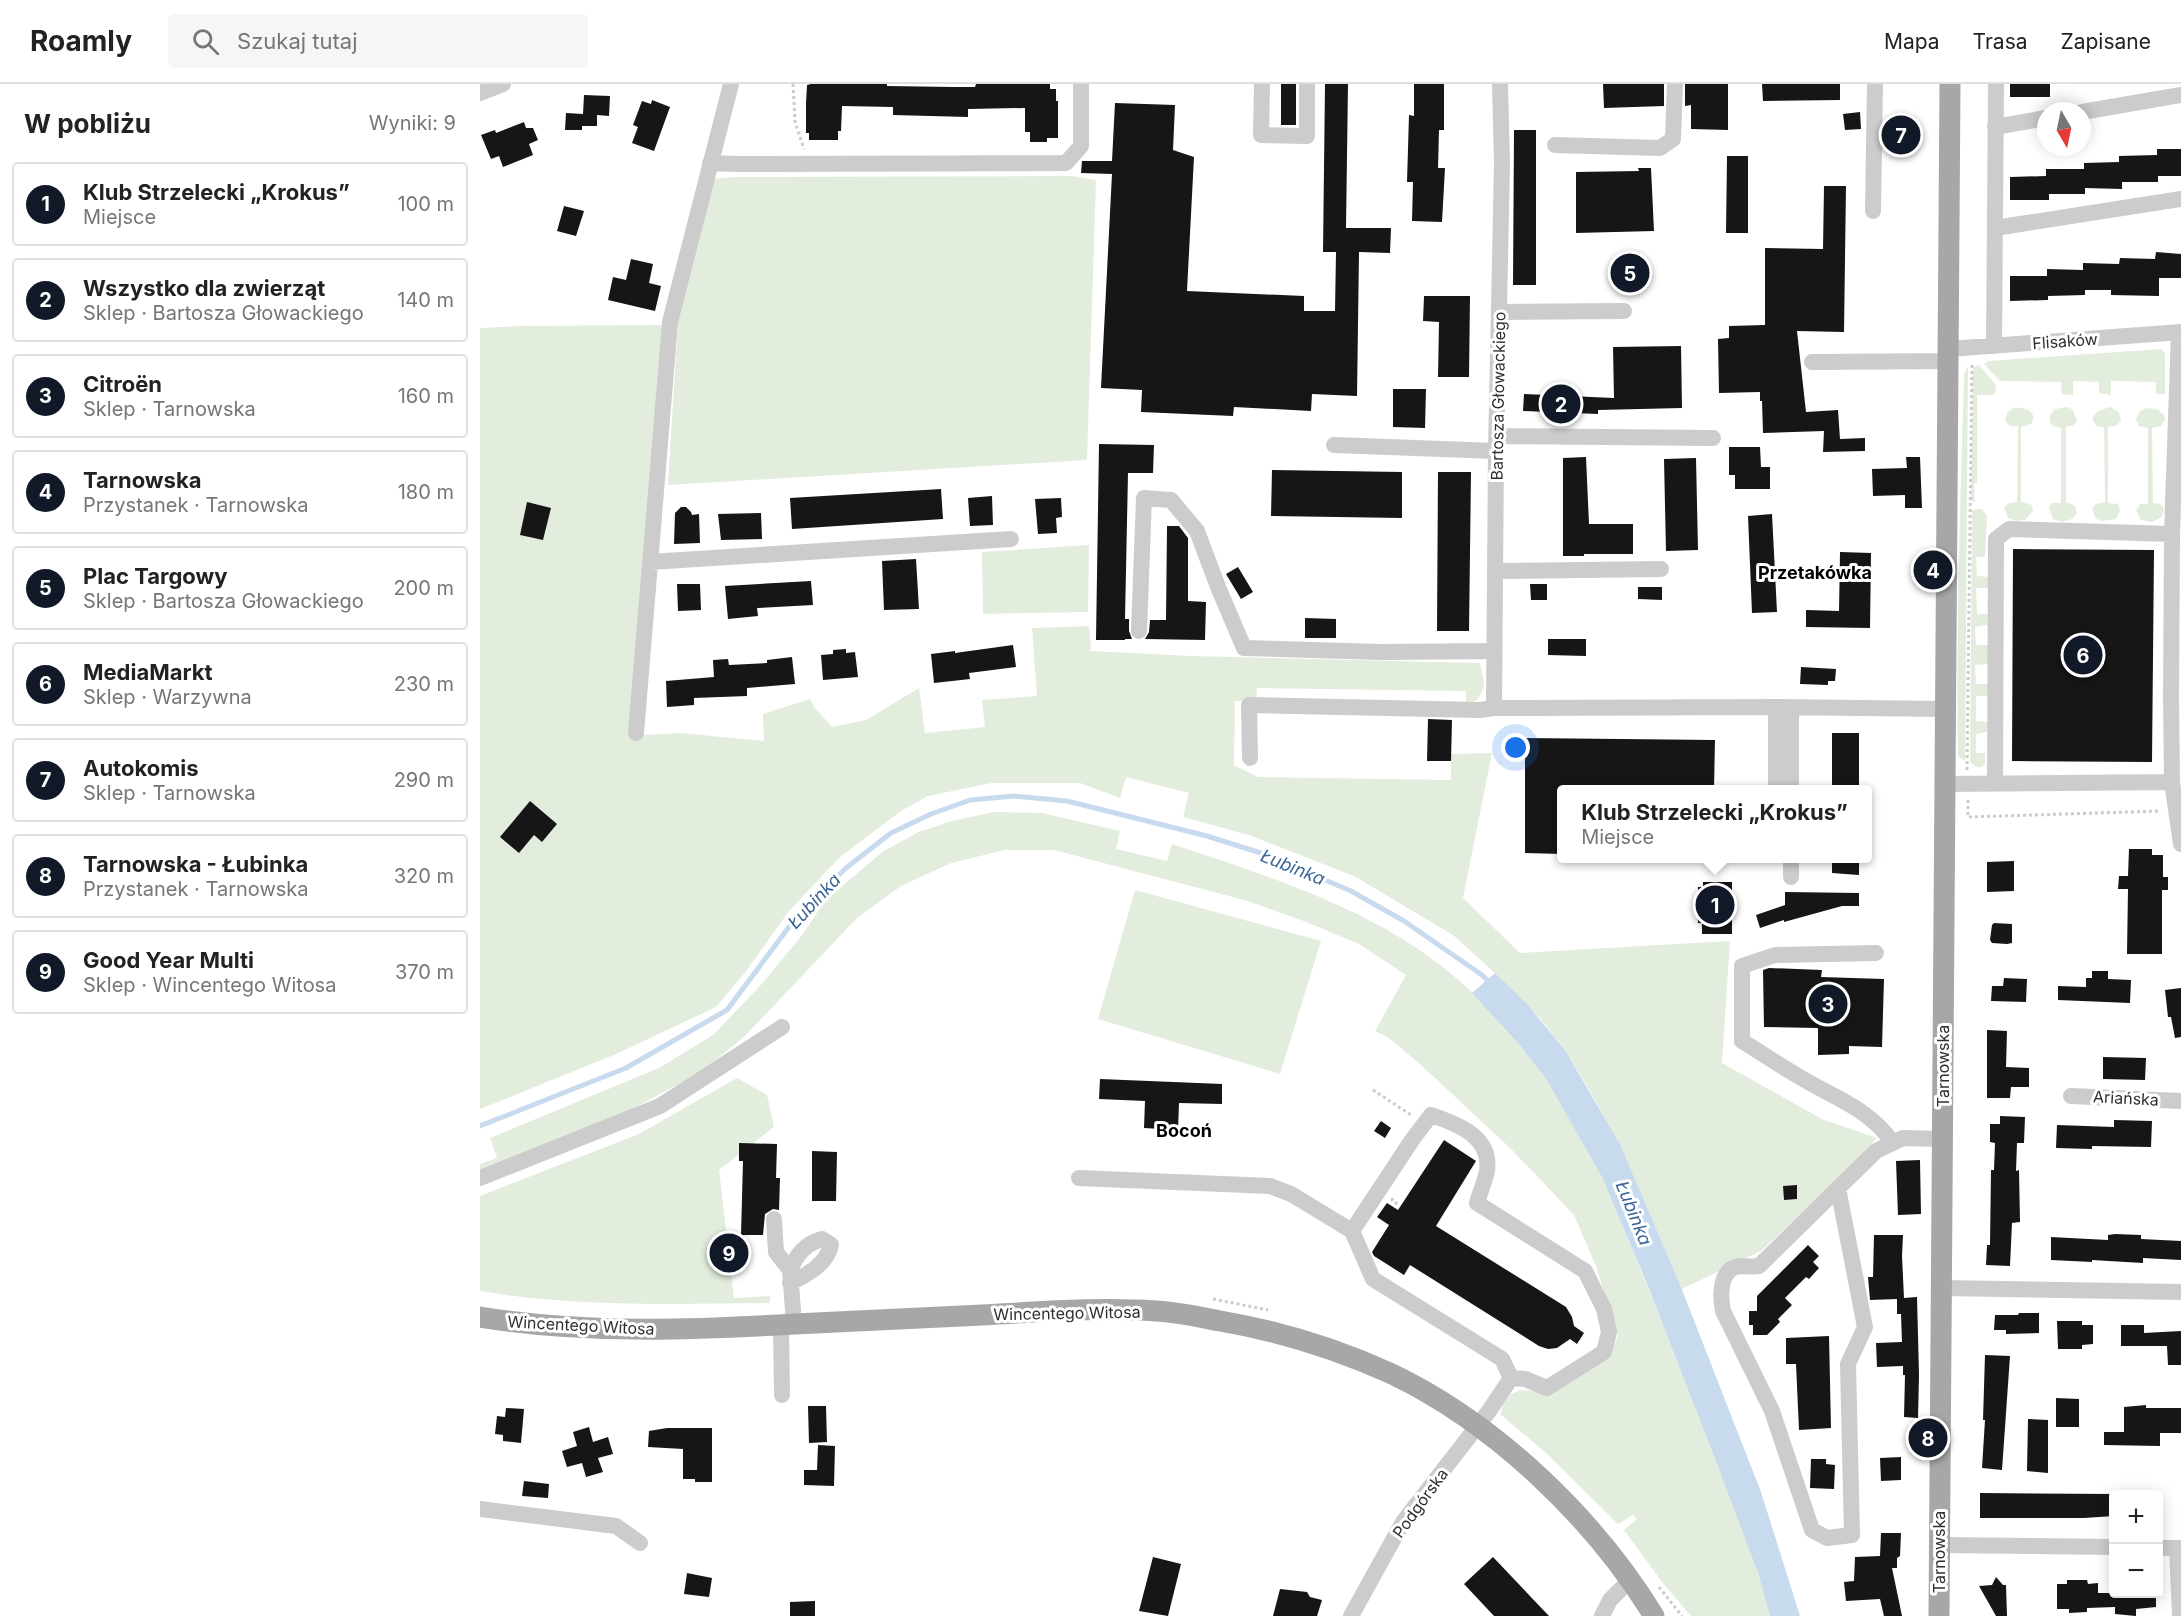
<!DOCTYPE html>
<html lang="pl">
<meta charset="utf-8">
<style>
:root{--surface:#fff;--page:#f6f6f6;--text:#222;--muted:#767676;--line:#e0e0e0;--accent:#111827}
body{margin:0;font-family:Inter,sans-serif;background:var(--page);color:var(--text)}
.controls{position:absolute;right:18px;bottom:18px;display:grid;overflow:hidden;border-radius:6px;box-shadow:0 3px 15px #0003}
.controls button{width:54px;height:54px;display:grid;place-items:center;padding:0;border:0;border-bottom:2px solid var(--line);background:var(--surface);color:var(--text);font:30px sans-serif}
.compass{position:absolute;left:1557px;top:18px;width:54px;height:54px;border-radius:50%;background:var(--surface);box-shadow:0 3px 15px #0003;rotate:171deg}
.you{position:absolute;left:1036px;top:664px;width:21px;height:21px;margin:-15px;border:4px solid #fff;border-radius:50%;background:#1a73e8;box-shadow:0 0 0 9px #1a73e833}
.badge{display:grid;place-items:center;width:39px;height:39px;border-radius:50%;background:var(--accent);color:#fff;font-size:20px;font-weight:700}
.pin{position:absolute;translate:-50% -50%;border:3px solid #fff;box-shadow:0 2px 6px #0006}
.popup{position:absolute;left:1077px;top:701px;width:315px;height:78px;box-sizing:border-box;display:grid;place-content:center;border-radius:6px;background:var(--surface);filter:drop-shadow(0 2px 4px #0005);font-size:20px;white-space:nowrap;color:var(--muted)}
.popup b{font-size:22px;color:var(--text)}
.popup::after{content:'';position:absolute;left:50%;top:100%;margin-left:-12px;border:12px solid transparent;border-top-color:var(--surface)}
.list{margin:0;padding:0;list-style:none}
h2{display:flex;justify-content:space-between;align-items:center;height:78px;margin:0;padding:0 24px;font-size:26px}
h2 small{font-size:20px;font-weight:400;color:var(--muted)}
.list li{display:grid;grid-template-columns:39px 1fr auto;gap:18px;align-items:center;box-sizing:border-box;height:84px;margin:0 12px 12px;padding:0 12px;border:2px solid var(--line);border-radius:6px}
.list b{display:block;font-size:22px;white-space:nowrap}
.list p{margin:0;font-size:20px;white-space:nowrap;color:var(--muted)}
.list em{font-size:20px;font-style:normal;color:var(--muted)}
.icon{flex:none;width:33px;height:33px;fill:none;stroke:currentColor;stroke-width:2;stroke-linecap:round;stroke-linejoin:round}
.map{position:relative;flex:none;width:1701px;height:1532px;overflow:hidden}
header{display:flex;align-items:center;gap:36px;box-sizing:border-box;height:84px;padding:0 30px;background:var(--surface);border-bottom:2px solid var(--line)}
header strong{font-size:28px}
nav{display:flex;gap:33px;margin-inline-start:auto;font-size:21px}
.search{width:420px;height:54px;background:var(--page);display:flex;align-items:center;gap:15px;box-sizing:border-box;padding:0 21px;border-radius:6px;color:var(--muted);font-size:22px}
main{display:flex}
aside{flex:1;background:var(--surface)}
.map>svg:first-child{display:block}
.green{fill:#e3eddd}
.water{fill:#c8daed}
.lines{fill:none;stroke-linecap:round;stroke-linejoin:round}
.stream{stroke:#c8daed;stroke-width:5}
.building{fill:#161616}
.path{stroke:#ccc;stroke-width:3;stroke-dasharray:3 3;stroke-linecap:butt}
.minor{stroke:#ccc;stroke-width:16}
.major{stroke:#a7a7a7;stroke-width:21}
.labels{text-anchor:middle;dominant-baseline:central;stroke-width:6;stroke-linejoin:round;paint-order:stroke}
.street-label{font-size:16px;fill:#2f2f2f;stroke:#fff}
.neighbourhood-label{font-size:18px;font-weight:bold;fill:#000;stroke:#fff}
.water-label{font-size:18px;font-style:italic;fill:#3a6695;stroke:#fff}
</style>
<header>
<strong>Roamly</strong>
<div class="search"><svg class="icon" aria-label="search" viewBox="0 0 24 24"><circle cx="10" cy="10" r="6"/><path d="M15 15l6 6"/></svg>Szukaj tutaj</div>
<nav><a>Mapa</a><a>Trasa</a><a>Zapisane</a></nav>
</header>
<main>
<aside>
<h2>W pobliżu<small>Wyniki: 9</small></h2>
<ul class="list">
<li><span class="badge">1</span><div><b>Klub Strzelecki „Krokus”</b><p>Miejsce</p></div><em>100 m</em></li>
<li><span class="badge">2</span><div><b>Wszystko dla zwierząt</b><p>Sklep · Bartosza Głowackiego</p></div><em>140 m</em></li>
<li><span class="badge">3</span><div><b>Citroën</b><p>Sklep · Tarnowska</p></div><em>160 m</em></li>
<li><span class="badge">4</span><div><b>Tarnowska</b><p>Przystanek · Tarnowska</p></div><em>180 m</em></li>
<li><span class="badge">5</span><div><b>Plac Targowy</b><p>Sklep · Bartosza Głowackiego</p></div><em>200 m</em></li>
<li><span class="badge">6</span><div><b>MediaMarkt</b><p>Sklep · Warzywna</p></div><em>230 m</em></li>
<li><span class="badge">7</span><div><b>Autokomis</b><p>Sklep · Tarnowska</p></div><em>290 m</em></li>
<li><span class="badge">8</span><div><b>Tarnowska - Łubinka</b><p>Przystanek · Tarnowska</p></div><em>320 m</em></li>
<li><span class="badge">9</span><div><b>Good Year Multi</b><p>Sklep · Wincentego Witosa</p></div><em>370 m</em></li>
</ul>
</aside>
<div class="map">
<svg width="1701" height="1532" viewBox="0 0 1701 1532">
<rect width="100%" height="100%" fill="#fff"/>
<!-- green -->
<path class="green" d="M592 92 616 96 607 376 188 401 198 237 229 95 255 93Z
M182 241 162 651 200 649 284 657 283 630 330 615 335 624 352 643 386 636 439 604 445 649 505 643 502 616 557 612 552 544 609 542 611 567 712 572 1000 579 1004 599 1003 606 997 616 986 620V607L777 604 776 617H755L754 681 778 693 971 696V670L1012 669 983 814 1040 869 1250 857 1242 979 1342 1035 1397 1054 1361 1092 1281 1167 1202 1205 1140 1060 1107 1002 1085 966 1059 933 1015 889 973 851 874 792 769 751 703 733 709 709 646 693 640 714 600 699H512L448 712 421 727 360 773 309 827 267 886 236 923 134 971 0 1025V244L41 242Z
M1682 265 1685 270V310H1676V298L1631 297V311L1619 309V298L1593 297V311L1582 310 1581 298 1520 297 1504 280 1508 277Z
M1499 281 1516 301 1515 309 1512 311H1497V399L1494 400 1495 418 1491 417 1493 283Z
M1488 282 1485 677 1478 672C1476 547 1480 422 1484 297V290Z
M1588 323 1593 326 1597 337 1594 341 1586 343V418L1595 422 1597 429 1592 435 1582 438 1573 435 1569 425 1571 419H1581V344L1573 342C1567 336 1570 330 1575 325Z
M1630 323 1639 328 1641 337 1636 342 1628 343V419L1638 420 1640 427 1636 435 1621 437 1615 434 1612 424 1616 420 1625 418 1624 343 1616 342 1612 334 1618 327Z
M1533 324C1544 323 1559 327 1551 340L1541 343V418L1552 421 1553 427 1545 436 1536 437 1528 434 1524 423 1529 419 1537 418 1538 342H1530L1525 337 1527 329Z
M1666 324 1677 325 1684 331 1685 335 1681 342 1672 344 1673 419 1680 420 1684 424 1682 433 1672 438 1661 436 1656 426 1660 420H1668V344L1659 342 1656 335 1660 327Z
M1502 425 1507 432 1505 473H1496L1497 492 1509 493V504H1496L1497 530H1508V541L1495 543 1496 561H1508V580L1495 581 1496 600H1508V612H1496V637L1507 638V648L1496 650V669H1505V680L1501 683H1496L1490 678 1492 426Z
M609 461 608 528 503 530 502 468Z
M514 728 562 729 640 747 636 765 687 777 692 760C779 789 878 820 952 875 1027 930 1085 1011 1123 1095 1134 1120 1144 1146 1155 1172 1172 1214 1189 1255 1205 1297 1236 1375 1268 1452 1291 1532H1211L1182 1498 1144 1446 1157 1435 1153 1431 1138 1440 1066 1369 1020 1330 1024 1319 1030 1311 1040 1306 1068 1308 1128 1275 1138 1252 1116 1182 1094 1131 1031 1065 942 982 909 954 895 947 926 891 879 860 821 836 764 816 574 766H525L471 779 421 802 377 834 264 953 219 989 143 1030 0 1090V1080L17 1074 10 1054 179 984 233 951 279 903 323 850 344 818 402 768 439 748 472 737Z
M655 806 841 857 800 990 618 935Z
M257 994 287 1011 294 1043 239 1086 254 1214 290 1212V1219C193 1220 95 1223 0 1207V1112L159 1050Z"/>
<!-- water -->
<path class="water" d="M1015 889 1047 920 1085 966 1140 1060 1199 1198 1281 1408 1320 1532H1290L1278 1489 1236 1377 1167 1200 1122 1093 1067 996 1039 960 992 909Z"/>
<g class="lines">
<!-- stream -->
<path class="stream" d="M0 1042 146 984 247 926 318 831 366 784 411 749 451 730 490 716 534 712 587 717 727 752 784 770 871 807 924 837 1002 891 1010 899"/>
</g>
<!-- building -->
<path class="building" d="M331 0H407V2L473 3H495L496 0H570V5H576V17H578V54H567V58H550V48H545V24L488 25V33L413 31V23L362 22 361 47H358V56H329V49H326V19L327 1Z
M801 0H816V41H801Z
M845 0H868L866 144H911L910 169 879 168 877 312 832 310 831 327 754 323 753 332 661 328 662 306 621 304 632 90 601 89 602 77H632L635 19 695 21 693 66 714 73 707 207 824 212V227H855L856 168H843Z
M934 0H964V46H959L958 84H965L962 138 932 137 933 98H927L929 31 934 32Z
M1123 0H1184V22L1124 24Z
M1205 0H1248V46L1211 45V21L1205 22Z
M1282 0H1360V16L1283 17Z
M1530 0H1570V13H1530Z
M104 11 130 12 129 32 117 31V42H102V46H85L86 29 103 30Z
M172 16 190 23 174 67 152 59 158 43 153 41 162 17 171 20Z
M1380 28 1381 45 1365 46 1363 30Z
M44 38 46 44H53L58 56 49 60 53 71 23 83 19 72 11 75 1 51 15 46 16 49Z
M1034 46H1056V201H1033Z
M1677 65H1701V92H1678V98H1642V105L1605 104V110H1569V116H1530V93L1566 92V85H1604V79L1639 78V72L1677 71Z
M1247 72H1268V149H1246Z
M1158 84H1171L1174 147 1096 149V88L1159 87Z
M1344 102H1366L1364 248 1317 247 1326 328 1358 326 1360 355 1385 354V367L1343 368 1344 347 1283 349 1282 317H1280V308L1239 309 1238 255 1249 254V242L1285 241V164L1343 165Z
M84 122 104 127 96 152 77 147Z
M1676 168 1701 170V194H1679V212L1631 211V206H1605V211L1568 212V216L1530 217V192H1567V185L1603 186V179L1639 180 1640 174 1675 175Z
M151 175 173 180 169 199 181 202 175 227 128 216 133 193 146 196Z
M944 212H990L989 293H958L959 238 943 237Z
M1201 262 1202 324 1118 326V330L1043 327 1044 310 1134 314 1133 263Z
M913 305H946L945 344 913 343Z
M619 360 674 361 673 389H648L645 535H649V547L652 555H645V556H616Z
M1249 363H1280L1281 383H1290V405H1255V391H1249Z
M1106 373 1109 440H1153V470H1104V472H1083V374Z
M1426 373H1440L1442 424H1425V411L1393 412 1392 385 1427 384Z
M1216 374 1218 466 1186 467 1184 375Z
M792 386 922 388V434L791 432Z
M958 388H991L989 547H957Z
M461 405 463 435 312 445 310 414Z
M512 412 513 441 490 442 488 414Z
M581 414 582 433 576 434 577 449 558 450 555 415Z
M47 418 71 424 63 456 40 451Z
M201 423H206L211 428 212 431 219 430 220 459 194 460 195 429Z
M281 429 282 455 241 456 238 430Z
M1292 430 1297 528 1272 529 1268 432Z
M687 442H699L708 454V517L726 518 725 556 665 555 669 548 670 536H686Z
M1533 465 1674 466 1672 678 1532 677Z
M1360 468 1391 469 1390 544 1326 543V526L1359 527Z
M436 475 439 525 404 526 402 477Z
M758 483 773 508 761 515 746 490Z
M331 497 333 521 277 524 278 532 248 535 245 502Z
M197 500H220L221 526 198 527Z
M1050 500H1067V516H1051Z
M1158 503H1182V516L1158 515Z
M825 534 856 535V554H825Z
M1068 555H1106V572L1068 571Z
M533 561 536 583 489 589 490 595 454 599 451 570 475 567V569Z
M366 565V569L375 568 378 593 343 596 341 571 353 570V566Z
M312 573 315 600 267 604V612L214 614V621L187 623 186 597 234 593 233 576 248 575 249 581 287 579V576Z
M1321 583 1356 585 1355 597H1348V601L1320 600Z
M948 635 972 636 971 677H947Z
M1352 649H1379V705H1352Z
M1045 654 1235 656 1234 705H1128V701H1099V705H1082V770L1045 769Z
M50 717 77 740 62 758 54 751 39 769 20 753Z
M1649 765H1672V771H1683V793H1688V806H1682V870H1647L1648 805H1638L1639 792H1648Z
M1352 774H1379V791L1352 789Z
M1534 777V807L1507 808V778Z
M1223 798H1252V850H1222V839H1218V803H1223Z
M1305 808 1379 809V822H1362L1304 838V836L1280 844 1276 831 1305 821Z
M1514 839 1532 840V859L1527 860 1512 859 1510 856 1512 841Z
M1289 884 1342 886 1341 893 1404 895 1402 963 1369 962V970L1338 971V944L1284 943 1283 886Z
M1612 887H1628V895L1651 896 1650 919 1578 916V902L1606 903V894H1612Z
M1524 894 1547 895 1546 918 1511 917 1512 902H1523Z
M1701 904V953L1695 954 1691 933H1688L1685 906Z
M1507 946 1527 947 1526 983 1549 984V1003H1531L1530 1014H1507Z
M1623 973 1666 974 1665 996 1623 995Z
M620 995 742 1000V1020L699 1019 698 1046 664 1044 665 1017 619 1015Z
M1520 1032 1545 1033 1544 1059H1537L1536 1087 1539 1086 1540 1138 1532 1139 1530 1182 1506 1181 1507 1161H1510L1511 1086H1514L1515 1059 1510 1058V1040H1520Z
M1634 1036 1672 1037 1671 1063 1612 1062V1065L1576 1064 1577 1041 1634 1043Z
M901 1037 911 1044 905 1054 894 1047Z
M964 1056 996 1077 956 1142 1086 1223 1092 1233 1094 1242 1104 1249 1097 1260 1090 1255 1077 1264 1068 1265 1059 1262 930 1181 924 1191 894 1172 892 1168 909 1141 897 1133 907 1119 918 1126Z
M259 1059 297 1060 296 1094H300L299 1126 293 1125 285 1130 283 1151H261L263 1077H259Z
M332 1067 357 1068 356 1117H332Z
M1440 1076 1441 1130 1418 1131 1416 1077Z
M1317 1101V1115L1304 1116 1303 1102Z
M1635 1150 1661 1151V1155L1701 1157V1176L1663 1174V1179L1612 1176V1178L1571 1176V1153L1628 1156V1151Z
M1394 1151H1423L1422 1172 1424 1214 1437 1213 1439 1291 1438 1334 1424 1333 1425 1291H1423V1282L1397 1283 1396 1259 1422 1258 1421 1230H1417V1215L1390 1216 1388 1193H1393Z
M1328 1161 1339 1172 1333 1178 1339 1184 1329 1195 1326 1193 1305 1214 1312 1221 1298 1235 1300 1238 1287 1251H1273V1241H1269V1227H1277V1212Z
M1539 1229H1559V1249L1526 1250V1246H1514L1515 1231H1538Z
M1577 1237H1602V1241H1613V1260L1602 1261V1265H1578Z
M1641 1241H1664V1249L1701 1247V1281H1688L1687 1262H1641Z
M1349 1252 1351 1344 1319 1346 1316 1280H1306V1254Z
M1505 1271 1530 1272 1522 1386 1502 1384 1505 1336H1503Z
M1576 1314 1599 1315V1343H1576Z
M1666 1321V1324H1701V1349H1680V1362L1624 1361V1348H1644V1323Z
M328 1322H346L347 1358 329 1359Z
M26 1324 44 1325 41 1359 23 1357V1351L15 1350 17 1332 25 1333Z
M1548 1335 1568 1336V1389L1547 1387Z
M109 1343 113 1358 128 1353 133 1370 118 1374 123 1388 106 1393 102 1379 87 1383 82 1367 97 1362 93 1348Z
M187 1344H232V1398H215V1395H203V1365L168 1363 169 1347Z
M338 1361 355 1362 354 1402 324 1401V1386H337Z
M1421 1373V1396L1401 1397 1400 1374Z
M1331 1375H1346V1380L1355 1381 1354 1405 1330 1404Z
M44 1397 69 1400 68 1414 42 1412Z
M1500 1409 1634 1410V1432L1604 1434H1500Z
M1401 1449H1421L1420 1472 1417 1474V1484H1412L1422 1532H1404L1400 1515 1366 1517 1364 1498 1374 1497 1375 1473 1400 1472Z
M673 1473 701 1480 688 1532 659 1527Z
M1013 1473 1069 1532H1014L984 1500Z
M207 1489 232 1494 229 1513 204 1510Z
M1516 1493 1523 1501H1526L1527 1532H1516L1499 1502 1512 1501Z
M1587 1496H1607L1608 1500 1618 1499V1509H1676V1523L1656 1525V1532L1635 1530V1523L1607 1524V1528L1589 1529V1525H1577V1500H1587Z
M800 1505 827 1508 830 1513 842 1516 837 1532H793Z
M335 1517V1532H310V1518Z"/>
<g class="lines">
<!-- path -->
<path class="path" d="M313 0 315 38 324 65
M1487 686 1492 278
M1488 716V733L1680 727
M893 1006 931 1031
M913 1114 912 1116 920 1122
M733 1215 788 1226
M1179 1503 1202 1532"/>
<!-- minor -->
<path class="minor" d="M782 0 781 51 827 52V0
M0 9 23 0
M1602 28 1701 11
M1515 43 1566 34
M1075 61 1180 64 1193 55 1195 0
M230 79 258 80 586 79 601 62V0
M1393 127 1395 0
M1515 144 1701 115
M1020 228 1144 227
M1699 248 1692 450 1691 613 1692 698 1701 760
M1514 262 1516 0
M1469 265 1701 248
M1332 278 1469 277
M1017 352 1233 354
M854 361 1016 367
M170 478 531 455
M1015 487 1181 485
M659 547 664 414 691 416 717 447 738 503 764 564 901 568 1014 567
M1296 623V706
M1311 623V706
M1014 624 1016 367 1022 79 1020 0
M156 649 190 238 251 0
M770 674 769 621 1000 626 1014 624 1296 623 1464 625
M1465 700 1692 698
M1515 700 1516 455 1529 445 1692 450
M1311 774V793
M1396 869 1295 871 1262 882V957C1280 968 1299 981 1318 992 1352 1013 1389 1024 1413 1059
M1591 1012 1701 1017
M0 1094 180 1022 302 943
M599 1094 790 1102 811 1110 872 1147 893 1195 1022 1275 1031 1294 1009 1327 923 1438 871 1532
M1358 1104 1385 1243 1368 1280 1372 1451 1347 1454 1332 1446 1292 1327 1243 1227C1240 1212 1239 1184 1260 1182 1266 1182 1272 1183 1279 1182L1396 1067 1423 1054 1462 1055
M294 1135 296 1168 310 1186 314 1240
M872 1147 932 1056 951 1031C978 1040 1012 1053 1007 1087 1005 1097 1000 1108 997 1119L1105 1187 1124 1225 1129 1248 1124 1268 1067 1304 1045 1295 1031 1294
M310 1186C317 1170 325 1160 342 1155L351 1161C347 1180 327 1191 310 1199
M1461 1204 1701 1208
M301 1241 302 1311
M0 1425 136 1442 160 1459
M1459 1461 1634 1463
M1678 1464H1701
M1697 1464 1700 1532
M1122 1532 1130 1516 1150 1496"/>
<!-- major -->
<path class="major" d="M0 1233C104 1250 210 1246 315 1240 377 1237 440 1234 502 1231 560 1228 618 1223 676 1227 697 1228 719 1233 740 1237 799 1247 857 1265 912 1290 1016 1340 1114 1434 1174 1532
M1459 1532 1470 0"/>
</g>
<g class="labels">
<!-- street labels -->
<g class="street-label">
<text transform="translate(1585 257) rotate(-4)">Flisaków</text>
<text transform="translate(1018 312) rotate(-89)">Bartosza Głowackiego</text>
<text transform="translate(1463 982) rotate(-90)">Tarnowska</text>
<text transform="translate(1646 1014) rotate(3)">Ariańska</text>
<text transform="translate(587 1229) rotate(-1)">Wincentego Witosa</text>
<text transform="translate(101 1241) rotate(3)">Wincentego Witosa</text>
<text transform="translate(940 1419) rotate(-54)">Podgórska</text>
<text transform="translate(1459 1468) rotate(-90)">Tarnowska</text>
</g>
<!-- neighbourhood labels -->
<g class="neighbourhood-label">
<text x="1335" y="488">Przetakówka</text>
<text x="704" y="1046">Bocoń</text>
</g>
<!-- water labels -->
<g class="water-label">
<text transform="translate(813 783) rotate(22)">Łubinka</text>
<text transform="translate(334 817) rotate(-47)">Łubinka</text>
<text transform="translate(1154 1129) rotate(68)">Łubinka</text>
</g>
</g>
</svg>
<div class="controls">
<button>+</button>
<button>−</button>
</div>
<svg class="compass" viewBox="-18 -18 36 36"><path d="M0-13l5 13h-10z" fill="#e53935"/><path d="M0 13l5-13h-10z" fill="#767676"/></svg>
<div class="you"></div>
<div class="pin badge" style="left:1235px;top:821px">1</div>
<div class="popup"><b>Klub Strzelecki „Krokus”</b>Miejsce</div>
<div class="pin badge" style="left:1081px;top:320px">2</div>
<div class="pin badge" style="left:1348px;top:920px">3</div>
<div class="pin badge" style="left:1453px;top:486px">4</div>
<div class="pin badge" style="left:1150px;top:189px">5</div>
<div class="pin badge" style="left:1603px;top:571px">6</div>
<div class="pin badge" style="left:1421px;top:51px">7</div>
<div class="pin badge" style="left:1448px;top:1354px">8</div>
<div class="pin badge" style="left:249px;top:1169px">9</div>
</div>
</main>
